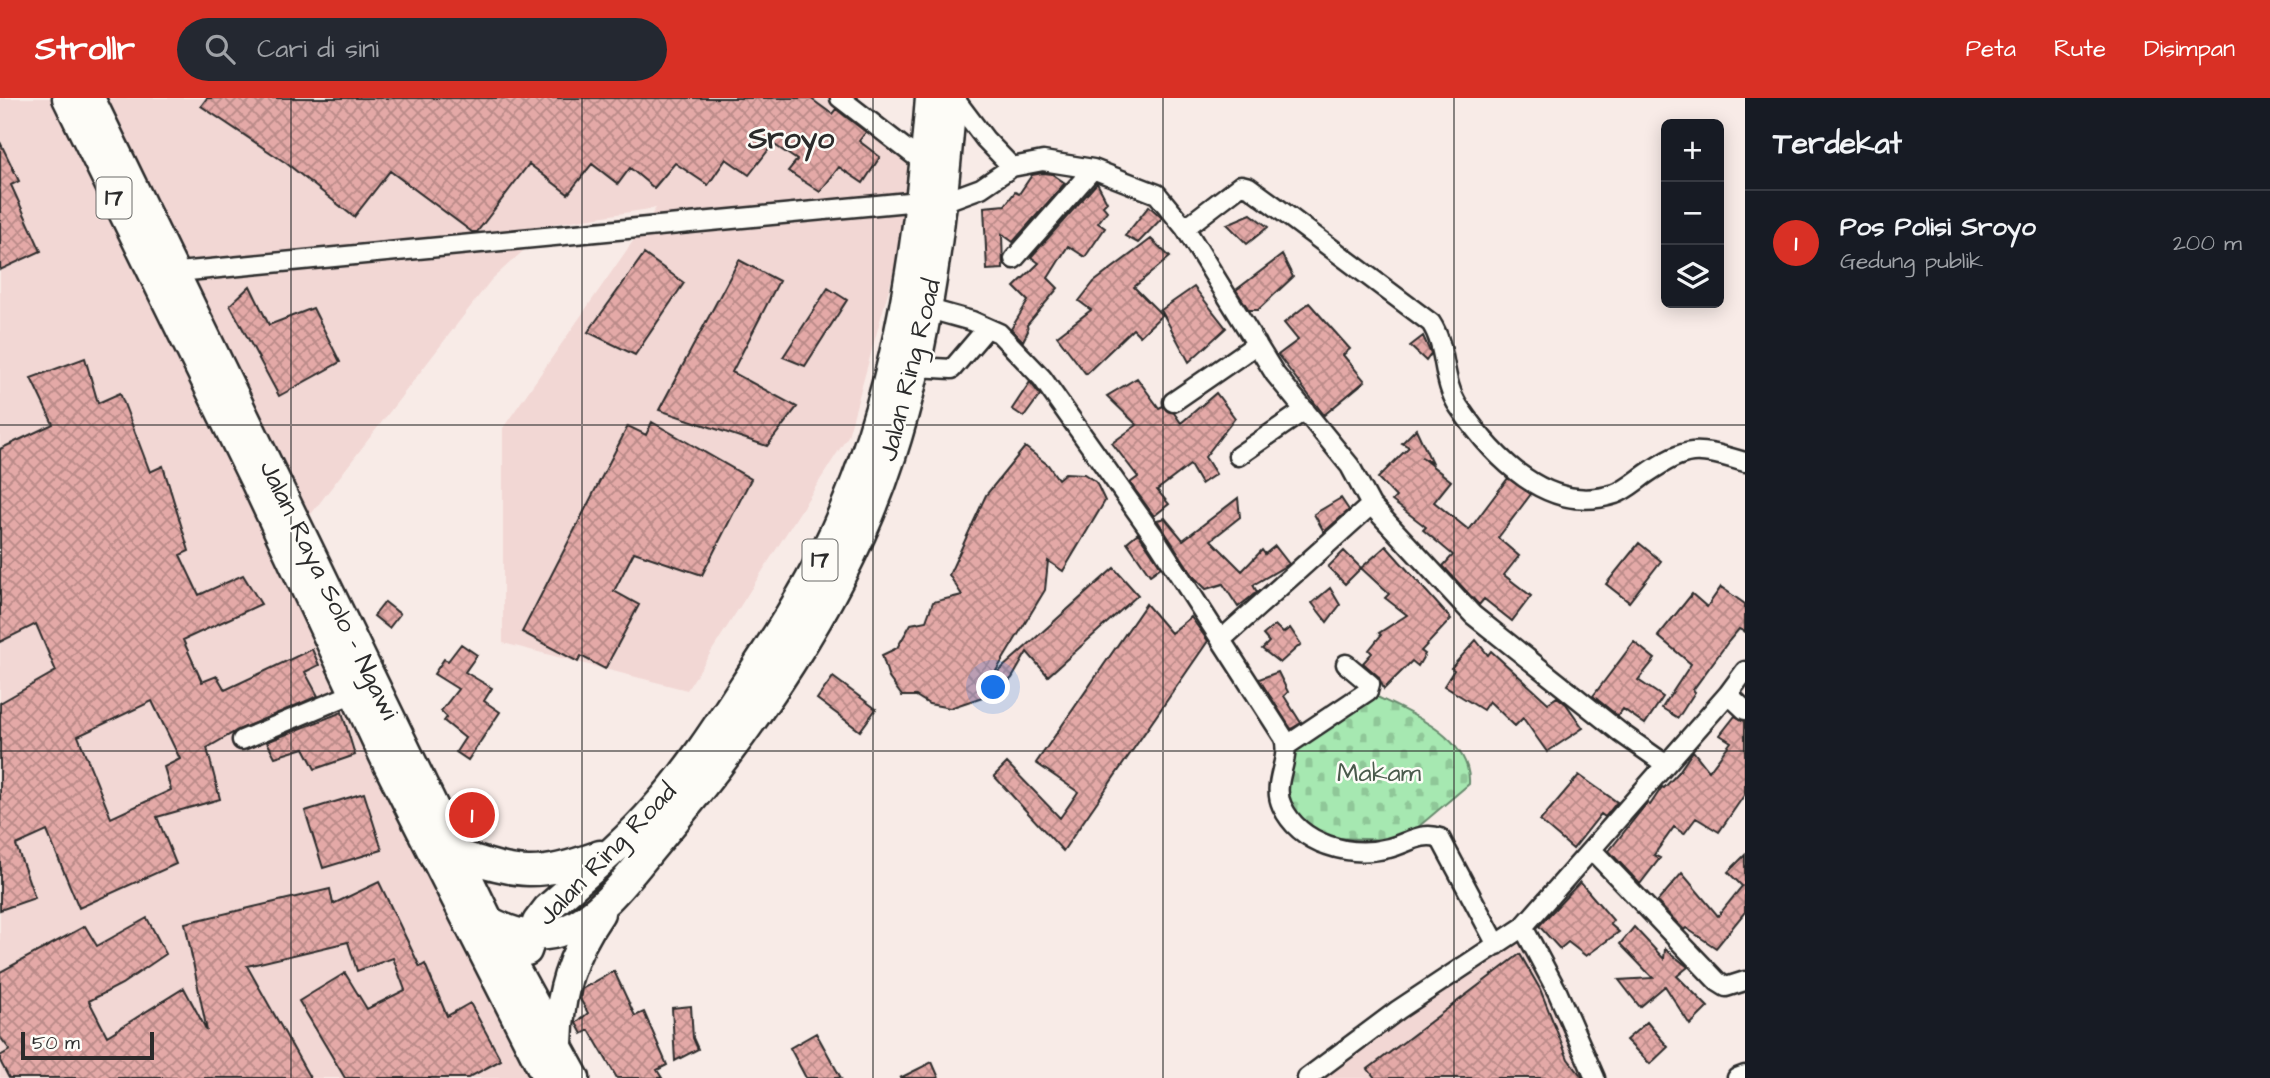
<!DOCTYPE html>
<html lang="id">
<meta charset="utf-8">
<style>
:root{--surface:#171b24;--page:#242831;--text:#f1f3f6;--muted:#9ea1a6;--line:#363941;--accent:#d93025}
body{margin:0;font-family:"Architects Daughter",sans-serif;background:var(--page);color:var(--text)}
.controls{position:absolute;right:21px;top:21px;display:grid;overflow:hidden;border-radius:10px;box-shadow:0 4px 18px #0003}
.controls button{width:63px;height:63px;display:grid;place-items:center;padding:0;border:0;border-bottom:2px solid var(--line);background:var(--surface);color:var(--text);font:35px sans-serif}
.scale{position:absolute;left:21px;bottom:18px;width:133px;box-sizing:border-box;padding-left:7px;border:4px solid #2b2b2b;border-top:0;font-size:19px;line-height:24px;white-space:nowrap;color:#2b2b2b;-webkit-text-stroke:5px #fdfcf7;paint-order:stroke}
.you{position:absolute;left:994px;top:590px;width:24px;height:24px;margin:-18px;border:5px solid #fff;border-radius:50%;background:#1a73e8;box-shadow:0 0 0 10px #1a73e833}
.badge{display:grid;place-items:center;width:46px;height:46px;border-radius:50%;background:var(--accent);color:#fff;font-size:23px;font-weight:700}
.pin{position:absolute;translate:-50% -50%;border:4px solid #fff;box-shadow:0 2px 7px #0006}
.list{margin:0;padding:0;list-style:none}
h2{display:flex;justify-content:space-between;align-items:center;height:91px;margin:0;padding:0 28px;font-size:30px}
h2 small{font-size:23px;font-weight:400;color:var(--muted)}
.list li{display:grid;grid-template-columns:46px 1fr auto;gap:21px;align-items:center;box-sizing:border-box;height:105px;padding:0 28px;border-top:2px solid var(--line)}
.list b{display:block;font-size:26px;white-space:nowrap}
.list p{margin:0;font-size:23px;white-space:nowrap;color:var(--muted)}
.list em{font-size:23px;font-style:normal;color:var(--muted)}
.icon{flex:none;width:38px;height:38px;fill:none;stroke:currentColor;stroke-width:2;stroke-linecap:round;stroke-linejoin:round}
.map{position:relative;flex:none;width:1745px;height:980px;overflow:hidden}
header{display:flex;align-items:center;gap:42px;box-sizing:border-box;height:98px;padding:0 35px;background:var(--accent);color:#fff}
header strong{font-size:33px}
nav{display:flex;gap:38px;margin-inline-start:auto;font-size:24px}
.search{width:490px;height:63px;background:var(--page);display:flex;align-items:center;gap:18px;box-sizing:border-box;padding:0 24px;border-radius:38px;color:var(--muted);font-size:26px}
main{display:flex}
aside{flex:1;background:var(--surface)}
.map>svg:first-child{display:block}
.built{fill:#f2d7d4}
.cemetery{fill:url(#cemetery-stones);stroke:#688a6e;stroke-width:2}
.building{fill:url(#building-cross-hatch);stroke:#2b2b2b;stroke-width:2;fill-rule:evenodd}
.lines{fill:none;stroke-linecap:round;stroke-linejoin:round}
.minor-casing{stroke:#2b2b2b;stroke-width:23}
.trunk-casing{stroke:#2b2b2b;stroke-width:33}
.minor{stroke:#fdfcf7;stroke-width:18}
.trunk{stroke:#fdfcf7;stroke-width:28}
.grid{fill:none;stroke:#2b2b2b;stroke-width:2;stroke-opacity:0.55}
.labels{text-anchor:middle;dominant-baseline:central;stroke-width:5;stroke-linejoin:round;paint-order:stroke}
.shield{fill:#fdfcf7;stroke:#6a6a68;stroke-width:2}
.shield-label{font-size:24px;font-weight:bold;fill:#2b2b2b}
.street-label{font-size:26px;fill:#2b2b2b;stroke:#fdfcf7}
.park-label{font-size:26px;fill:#4a5a4c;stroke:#fdfcf7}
.quarter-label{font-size:30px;font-weight:bold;fill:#2b2b2b;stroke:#fdfcf7}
</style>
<header>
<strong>Strollr</strong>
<div class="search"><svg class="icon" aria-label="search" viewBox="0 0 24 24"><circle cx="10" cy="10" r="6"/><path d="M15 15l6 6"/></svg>Cari di sini</div>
<nav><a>Peta</a><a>Rute</a><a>Disimpan</a></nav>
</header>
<main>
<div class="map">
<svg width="1745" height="980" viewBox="0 0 1745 980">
<defs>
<pattern id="cemetery-stones" width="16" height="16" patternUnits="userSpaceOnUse" patternTransform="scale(1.75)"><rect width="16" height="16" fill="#a6e8b1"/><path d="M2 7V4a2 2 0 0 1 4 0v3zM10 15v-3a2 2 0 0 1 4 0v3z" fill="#8fc798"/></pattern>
<pattern id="building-cross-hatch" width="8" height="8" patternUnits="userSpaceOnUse" patternTransform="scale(1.75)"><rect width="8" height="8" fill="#e4a9a7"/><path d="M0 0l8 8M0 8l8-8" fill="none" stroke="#b98a88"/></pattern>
</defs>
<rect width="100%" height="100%" fill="#f8ebe7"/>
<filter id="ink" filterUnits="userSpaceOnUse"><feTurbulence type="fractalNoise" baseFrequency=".0143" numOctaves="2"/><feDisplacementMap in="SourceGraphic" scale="14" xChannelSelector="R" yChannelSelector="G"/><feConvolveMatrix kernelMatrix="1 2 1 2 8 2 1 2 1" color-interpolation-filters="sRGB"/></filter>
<g filter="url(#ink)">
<!-- built -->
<path class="built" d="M0 0H842L924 65 848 338 687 592 503 545V330L656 110 553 126 491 182 308 420 546 980H0Z
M1523 829 1597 980H1312Z"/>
<!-- cemetery -->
<path class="cemetery" d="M1373 597C1408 614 1472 639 1469 686L1417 730 1396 742 1330 740 1312 731 1286 704 1292 653Z"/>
<!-- building -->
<path class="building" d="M207 0H810L832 16 836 11 866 34 859 43 880 59 863 85 839 69 820 94 788 73 797 62 773 46 749 77 726 61 708 87 675 65 654 90 630 70 618 86 592 66 568 96 529 66 477 134H472L390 73 354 119 286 65 201 8Z
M0 44 19 83 11 87 41 153 0 172Z
M1043 75 1052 76 1065 85 1013 144 1002 136 1003 171 987 172 984 109 1005 107 1015 94 1019 96 1032 77Z
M1097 85 1107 104 1103 108 1107 113 1098 125 1105 130 1085 159 1068 148 1048 180 1058 190 1027 227 1028 233 1023 243 1011 231 1028 203 1014 189 1039 165 1031 159Z
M1149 108 1162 120 1138 145 1125 138Z
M1251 116 1268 129 1247 146 1227 126Z
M1151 141 1170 159 1134 189 1162 217 1140 238 1133 231 1086 276 1057 238 1091 212 1079 203 1094 184Z
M644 156 684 185 635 257 588 234Z
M1282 157 1293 179 1258 212H1249L1236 192Z
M739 162 779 183 732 274 797 309 767 348 659 312Z
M250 188 269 227 313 210 340 264 279 298 230 207Z
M1194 189 1226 230 1189 264 1161 212Z
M828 190 847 202 805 268 783 259Z
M1309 205 1350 251 1343 257 1365 283 1324 317 1278 257 1298 242 1284 225Z
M1423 238 1431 256 1426 263 1410 248Z
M85 260 98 305 120 295 150 374 163 368 189 453 180 457 199 497 243 477 261 506 183 542 202 584 217 578 225 592 312 551 319 567 305 574 318 598 238 632 207 650 220 701 157 719 176 766 79 810 47 733 16 747 35 800 0 812V605L56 573 36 526 0 544V351L53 326 31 280ZM152 603 180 661 164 669 171 692 111 720 78 638Z
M1137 280 1159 310 1163 308 1174 315 1181 325 1216 295 1235 320 1205 359 1216 376 1201 386 1190 367 1157 392 1169 406 1154 418 1130 385 1138 379 1112 345 1137 327 1107 298Z
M1030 284 1040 297 1024 319 1012 311Z
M652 324 751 381 702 477 634 454 614 493 639 507 605 571 581 558 578 564 522 534 628 328 646 337Z
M1416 331 1432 365 1421 359 1451 383 1434 404 1469 432 1508 380 1531 396 1498 440 1519 458 1504 477 1531 498 1512 523 1484 501 1479 507 1443 468 1453 457 1423 432 1426 429 1392 403 1396 399 1378 380 1409 349 1402 345Z
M1025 349 1048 367 1058 381 1065 375 1084 376 1096 384 1105 403 1063 473 1048 463 1045 492 993 578 1114 470 1138 497 1048 578 1027 554 1012 580 1001 590 1003 592 950 610 929 606 916 598H902L889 580 882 557 897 550 911 526 926 523 933 504 962 497 949 477 986 397Z
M1238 400 1240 419 1211 442 1242 473 1262 452 1265 456 1275 448 1289 466 1253 487 1257 494 1238 509 1223 486 1206 491 1194 479 1157 422 1165 420 1183 442Z
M1341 400 1349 412 1324 434 1314 416Z
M1138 435 1161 469 1150 477 1127 444Z
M1639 445 1661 463 1629 504 1606 486Z
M1386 448 1451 521 1421 553 1425 556 1418 568 1412 563 1384 591 1378 578 1363 565 1372 555 1369 552 1381 537 1379 535 1407 517 1385 500 1389 496 1361 470Z
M1344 453 1361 470 1345 486 1328 469Z
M1721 489 1745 506V534L1739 531 1728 544 1693 592 1695 594 1678 620 1662 610 1691 566 1658 538 1692 496 1707 509Z
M1330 490 1340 507 1327 524 1312 505Z
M385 504 400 516 389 530 374 518Z
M1146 506 1171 535 1191 519 1208 543 1063 753 994 678 1007 665 1060 720 1078 694 1036 665Z
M1275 527 1283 535 1290 530 1301 546 1280 565 1262 551 1269 544 1263 537Z
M1476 542 1488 557 1491 553 1548 605 1557 599 1566 606 1583 630 1547 654 1523 620 1515 628 1489 603 1483 612 1444 588 1454 572 1451 570Z
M1634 544 1655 561 1638 582 1663 599 1645 626 1623 611 1618 618 1593 598Z
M461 546 477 557 465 574 492 590 484 603 500 614 468 662 456 654 465 640 444 623 447 619 441 613 458 591 434 576 444 561 448 563Z
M1278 574 1288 594 1284 598 1301 625 1291 631 1259 581Z
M833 579 876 611 860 633 817 601Z
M342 614 355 657 315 671 304 650 275 659 267 644Z
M1735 618 1745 623V696L1719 734 1696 720 1684 736 1674 729 1654 757 1660 760 1640 786 1609 753 1647 705 1650 707 1662 689 1664 690 1678 675 1693 653 1709 673 1731 644 1720 637Z
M1579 677 1617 704 1605 719 1601 716 1573 751 1540 723Z
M364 695 382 752 323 770 305 713Z
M1745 757V814L1716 850 1686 830 1684 832 1657 804 1682 775 1718 818 1742 788 1728 774Z
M379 784 420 869 425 866 447 918 470 905 501 962 468 980H345L299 903 345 875 367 911 405 892 393 860 357 873 348 844 247 868 310 980H9L0 963V958L10 952 0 939V874L85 828 97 848 147 820 166 856 122 886 89 903 107 938 184 890 207 933 185 825 330 791 333 806Z
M1580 784 1613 822 1610 826 1619 834 1586 858 1568 844 1560 851 1539 828Z
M1634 829 1664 861 1665 851 1688 869 1677 878 1708 909 1690 927 1665 888 1640 909 1619 882 1653 880 1620 846Z
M1520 856 1540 891 1568 961 1583 980H1375L1368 971Z
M614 873 635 918 644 914 667 967 657 972 662 980H617L589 932 582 936 576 925 588 915 580 901 582 891Z
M691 908 693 940 698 951 675 963 672 910Z
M1647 924 1668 949 1650 966 1626 942Z
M816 935 841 980H806L790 950Z
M932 964 939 980H900Z"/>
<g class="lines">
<!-- minor casing -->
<g class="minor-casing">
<path id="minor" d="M840 0 924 65
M954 0 985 41 1012 69
M943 104 981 90 1012 69 1043 63 1093 71 1157 96 1185 130 1275 276 1350 368 1371 407 1473 517 1621 635 1665 666
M1185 130 1241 87 1249 89 1275 108 1431 225C1448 251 1441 283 1459 309 1493 359 1548 418 1615 396 1626 392 1636 383 1646 376 1689 347 1696 350 1745 364
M1014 161 1093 71
M168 175 919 103
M929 211 972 223 999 235 1042 280 1154 438 1284 640C1291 663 1271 685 1282 708 1300 747 1351 760 1389 750 1406 746 1422 733 1440 740L1497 847
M916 269 952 271 987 230
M1173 304 1257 246
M1238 358 1305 312
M1222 541 1371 407
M1728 596 1745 612
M242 642 354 595
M1286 648 1368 593 1370 586 1346 566
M1592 752 1718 884 1726 889 1745 883
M1523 829 1557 893 1595 980
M1307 980 1398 912 1523 829 1728 596 1745 573
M1737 980 1745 977"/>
</g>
<!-- trunk casing -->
<g class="trunk-casing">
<path id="trunk" d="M67 0 254 381 389 669 547 980
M90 0 489 823 575 980
M457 756C520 777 536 780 600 757
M480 818C506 833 536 845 565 832 601 817 629 778 653 749 750 634 844 504 891 359 929 242 942 122 952 0
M527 853 537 824 547 811C583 779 623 747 655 710 689 672 717 629 745 586 773 543 801 501 824 455 895 314 918 156 930 0
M558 946C559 896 571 857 600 815"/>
</g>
<!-- minor -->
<use href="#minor" class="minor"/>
<!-- trunk -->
<use href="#trunk" class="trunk"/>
</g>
</g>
<!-- grid -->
<path class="grid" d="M291 0V980M582 0V980M873 0V980M1163 0V980M1454 0V980M0 327H1745M0 653H1745"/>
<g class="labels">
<!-- shield labels -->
<g class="shield">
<rect x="96.5" y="79.5" width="35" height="41" rx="5"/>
<rect x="802.5" y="441.5" width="35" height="41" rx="5"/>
</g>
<g class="shield-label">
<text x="114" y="100">17</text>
<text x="820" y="462">17</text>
</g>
<!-- street labels -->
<g class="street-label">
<text transform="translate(910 272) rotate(-76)">Jalan Ring Road</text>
<text transform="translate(329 492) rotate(64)">Jalan Raya Solo - Ngawi</text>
<text transform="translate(607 756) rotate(-46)">Jalan Ring Road</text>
</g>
<!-- park labels -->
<g class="park-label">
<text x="1379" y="675">Makam</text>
</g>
<!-- quarter labels -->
<g class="quarter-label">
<text x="791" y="41">Sroyo</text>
</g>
</g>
</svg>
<div class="controls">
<button>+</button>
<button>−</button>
<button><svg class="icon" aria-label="layers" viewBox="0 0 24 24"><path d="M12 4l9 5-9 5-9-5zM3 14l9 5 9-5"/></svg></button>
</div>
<div class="scale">50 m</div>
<div class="you"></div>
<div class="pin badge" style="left:472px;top:717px">1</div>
</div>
<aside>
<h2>Terdekat<small></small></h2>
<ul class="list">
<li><span class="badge">1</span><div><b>Pos Polisi Sroyo</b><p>Gedung publik</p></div><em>200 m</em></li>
</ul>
</aside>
</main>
